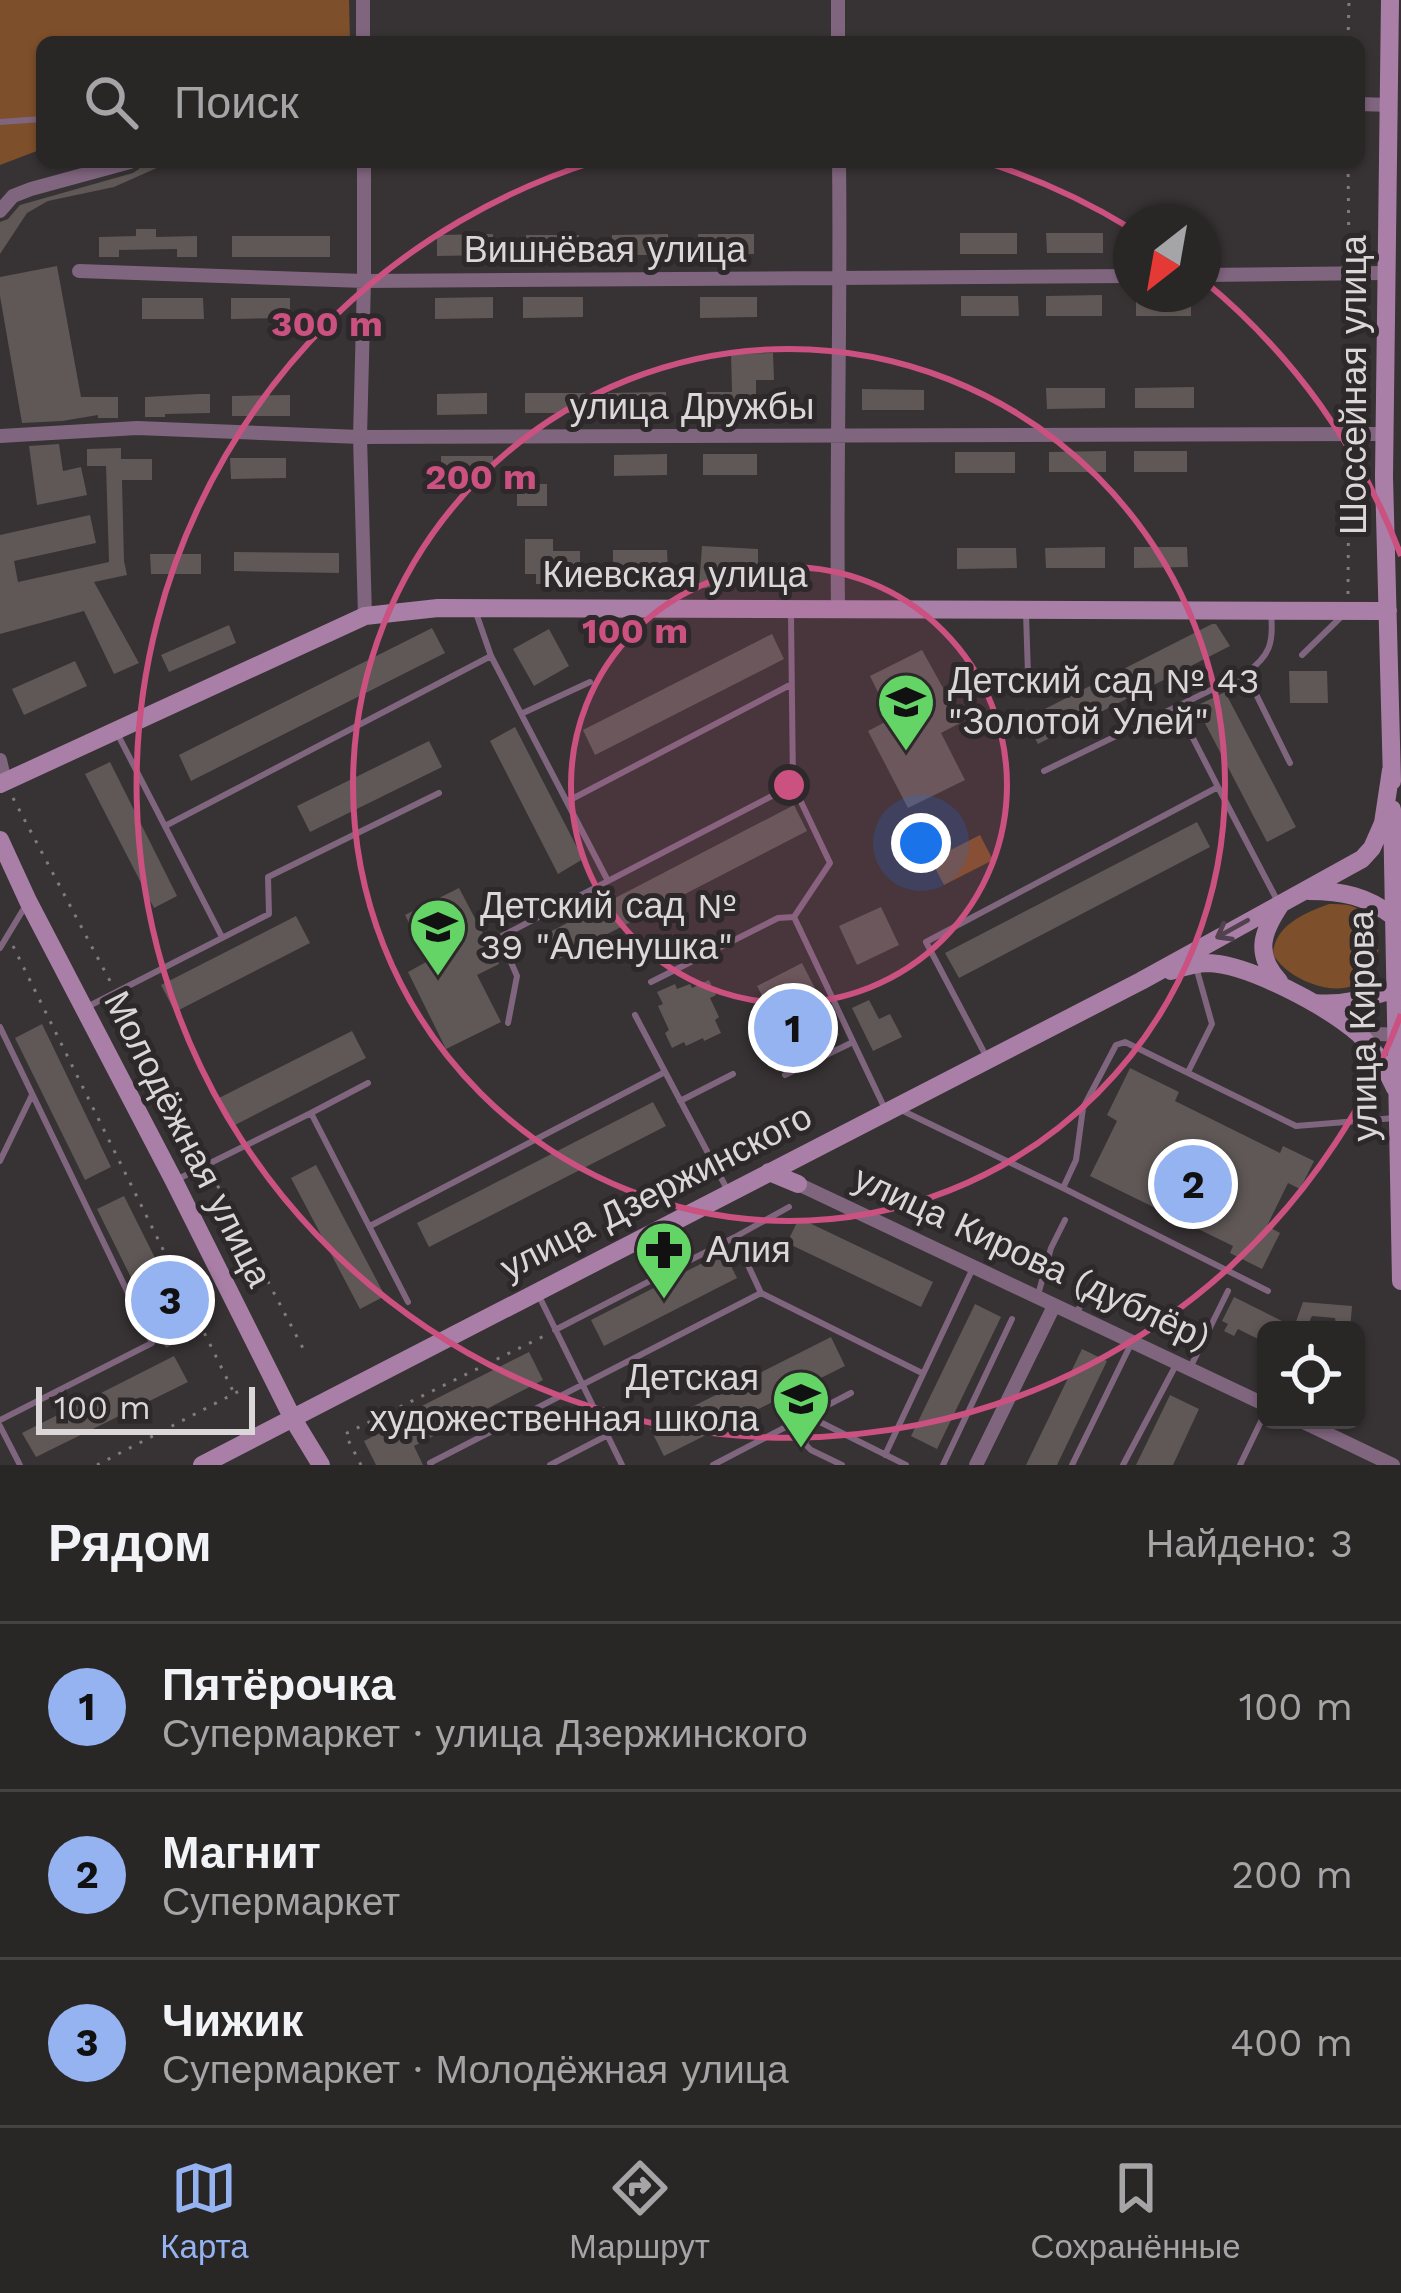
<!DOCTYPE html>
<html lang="ru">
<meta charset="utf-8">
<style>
:root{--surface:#292626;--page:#312e2e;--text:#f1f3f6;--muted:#a5a5a7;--line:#454343;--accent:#95b2f1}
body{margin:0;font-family:"Work Sans",sans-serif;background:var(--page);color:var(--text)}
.controls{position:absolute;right:36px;bottom:36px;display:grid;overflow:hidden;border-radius:18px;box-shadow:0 3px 9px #0004}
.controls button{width:108px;height:108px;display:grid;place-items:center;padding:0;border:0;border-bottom:3px solid var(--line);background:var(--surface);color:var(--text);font:60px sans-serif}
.compass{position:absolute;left:1113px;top:204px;width:108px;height:108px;border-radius:50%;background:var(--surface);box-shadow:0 3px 9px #0004;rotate:211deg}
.scale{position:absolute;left:36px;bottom:30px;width:219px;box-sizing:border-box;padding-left:12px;border:6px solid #dbd7d8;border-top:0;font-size:33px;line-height:42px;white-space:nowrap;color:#dbd7d8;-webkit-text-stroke:9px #2d2829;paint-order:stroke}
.you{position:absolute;left:921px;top:843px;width:42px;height:42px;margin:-30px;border:9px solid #fff;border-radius:50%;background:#1a73e8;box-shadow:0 0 0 18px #1a73e833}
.badge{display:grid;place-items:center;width:78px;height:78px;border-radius:50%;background:var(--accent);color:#111;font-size:39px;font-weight:700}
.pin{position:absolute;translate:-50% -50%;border:6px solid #fff;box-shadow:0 3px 12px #0006}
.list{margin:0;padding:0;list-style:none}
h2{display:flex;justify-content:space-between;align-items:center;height:156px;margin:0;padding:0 48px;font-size:51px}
h2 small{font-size:39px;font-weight:400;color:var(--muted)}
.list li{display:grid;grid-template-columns:78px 1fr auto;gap:36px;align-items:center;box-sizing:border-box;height:168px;padding:0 48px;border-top:3px solid var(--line)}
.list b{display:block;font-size:45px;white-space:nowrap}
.list p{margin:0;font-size:39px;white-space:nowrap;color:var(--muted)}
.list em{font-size:39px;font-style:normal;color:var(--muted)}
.icon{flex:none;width:66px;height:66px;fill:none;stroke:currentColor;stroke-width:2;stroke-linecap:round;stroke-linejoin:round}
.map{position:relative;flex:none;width:1401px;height:1465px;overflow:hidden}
.search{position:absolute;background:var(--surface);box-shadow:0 3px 9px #0004;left:36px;right:36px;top:36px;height:132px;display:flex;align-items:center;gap:30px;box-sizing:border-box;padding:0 42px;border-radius:18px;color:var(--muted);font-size:45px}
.sheet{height:660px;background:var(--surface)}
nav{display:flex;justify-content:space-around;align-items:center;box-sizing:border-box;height:168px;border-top:3px solid var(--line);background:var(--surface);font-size:33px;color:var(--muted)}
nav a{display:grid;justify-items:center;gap:6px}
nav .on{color:var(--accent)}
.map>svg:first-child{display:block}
.green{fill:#7e4f2b}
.building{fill:#5f5857}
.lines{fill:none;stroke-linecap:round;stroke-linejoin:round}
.path{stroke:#807b7c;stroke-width:3;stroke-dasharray:3 9;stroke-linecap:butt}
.lane{stroke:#7f657e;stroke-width:6}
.street{stroke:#7f657e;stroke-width:14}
.secondary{stroke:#aa7fa7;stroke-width:18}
.oneway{stroke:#52424f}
.ring{fill:none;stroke:#ca5180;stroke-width:6}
.labels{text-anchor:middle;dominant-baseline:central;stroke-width:10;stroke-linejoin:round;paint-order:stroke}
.street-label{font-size:36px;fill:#dbd7d8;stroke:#2d2829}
.poi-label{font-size:36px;fill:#dbd7d8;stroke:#2d2829;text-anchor:start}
.centre{fill:#ca5180;stroke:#2d2829;stroke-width:6}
.ring-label{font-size:36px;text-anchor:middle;font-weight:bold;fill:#ca5180;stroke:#2d2829;stroke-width:10;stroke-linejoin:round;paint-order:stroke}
</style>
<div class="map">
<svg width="1401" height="1465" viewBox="0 0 1401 1465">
<rect width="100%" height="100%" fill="#373233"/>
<!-- green -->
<path class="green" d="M0 0H349L350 42H42V149L0 165Z
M980 835 993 860 944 885 931 860Z
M1329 904C1336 904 1342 904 1348 905 1399 917 1386 1012 1310 983 1295 977 1283 969 1273 955 1274 925 1305 913 1329 904Z"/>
<!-- building -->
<path class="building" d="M141 162H170L114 187 48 201 27 213 0 254V222L8 219 20 205 133 173 139 169Z
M136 229H156V237L197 236V257H177V249L119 250V257H99V237L136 236Z
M960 233H1017V254H960Z
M1046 233H1103V253H1047Z
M493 234V255L437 256V235Z
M668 234 669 255H612V235Z
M698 234H754V254L699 255Z
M526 235H579V255H526Z
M232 236H330V257H232Z
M57 266 81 397H118V418H98V415L62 421 22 423 0 296V277Z
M1102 295V316H1046V296Z
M1136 295H1191V316H1136Z
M961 296H1018L1019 316H961Z
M493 297V318L435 319V298Z
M523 297H583V317L523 318Z
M700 297H757V317L700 318Z
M142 298H203L204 319H142Z
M231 298H290V318L231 319Z
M773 353 774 380H756V412H699V392H732L731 354Z
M1194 387V408H1135V388Z
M1046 388H1105V408L1047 409Z
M862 389 924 390V410H862Z
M666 392V413H608V393Z
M487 393V414L437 415V394Z
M525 393H585V413H525Z
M199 394H210V413L165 414V417H145V397Z
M290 395V416H232V396Z
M59 444 63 471 81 467 87 495 37 505 29 446Z
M121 448V459H152V480H122L124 561 127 575 94 582 139 663 114 674 84 611 0 634V535L90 515 96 543 14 561 18 582 109 562 106 466H87V449Z
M1106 451V472H1049V452Z
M1134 451H1187V472H1134Z
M955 452H1015V473H955Z
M667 454V475L614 476V455Z
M703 454H757V475H703Z
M441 456H493V477H441Z
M230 458H286V478L231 479Z
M517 478H531V484H547V506H517Z
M525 539H553V551H580V572H553V584H536V574H525Z
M702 546 758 549V570L714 568V588H699Z
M1105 547V568H1046L1045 548Z
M1134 547H1187L1188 567 1134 568Z
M957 548H1016L1017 568 957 569Z
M613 550H667L668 571H613Z
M234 552 339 553V573L234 571Z
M150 554H201V574H151Z
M1212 624H1216L1230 646 1038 744 1025 719Z
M229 625 236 643 169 672 161 655Z
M432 628 445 653 191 781 179 755Z
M549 629 569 666 534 686 513 649Z
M772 634 784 659 595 755 583 730Z
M922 650 962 722 941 733 965 780 908 808 868 731 891 719 870 676Z
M75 661 87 686 24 715 12 689Z
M1289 671H1327L1328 703H1290Z
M1225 692 1296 827 1267 842 1196 706Z
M515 727 583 859 558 874 490 741Z
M429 741 442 767 310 832 297 806Z
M110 762 177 896 154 908 85 774Z
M794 805 807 831 559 959 546 934Z
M1197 822 1210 847 959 978 945 953Z
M459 888 499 964 477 975 501 1022 446 1049 408 972 428 961 405 915Z
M881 907 899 945 857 965 839 926Z
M296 916 310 943 175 1012 161 985Z
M802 963 839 1035 782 1064 753 1007 765 1001 757 986Z
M709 980 716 995 710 998 719 1017 715 1020 721 1033 704 1041 703 1038 686 1046 684 1042 672 1048 665 1033 669 1030 658 1006 663 1004 657 992 675 984 677 989 690 984 692 988Z
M869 1000 879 1019 890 1014 902 1037 873 1051 852 1008Z
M42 1024 111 1167 85 1180 15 1038Z
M352 1031 366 1058 233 1126 219 1098Z
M1130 1068 1179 1092 1175 1101 1280 1153 1283 1146 1314 1161 1300 1189 1288 1183 1267 1226 1280 1233 1262 1269 1230 1253 1233 1246 1090 1176 1117 1121 1107 1115Z
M653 1102 666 1126 429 1247 417 1223Z
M316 1165 385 1296 360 1309 291 1178Z
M124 1196 193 1334 166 1348 97 1209Z
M799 1218 933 1282 921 1307 787 1243Z
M724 1252 737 1278 604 1346 591 1320Z
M1234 1297 1294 1327 1303 1302 1352 1306 1350 1330H1337L1335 1318 1312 1316 1305 1330H1266V1343L1238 1329 1234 1336 1224 1331 1228 1324 1222 1321Z
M975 1304 1001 1317 937 1449 911 1436Z
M831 1337 845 1366 664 1456 650 1428Z
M1082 1349 1107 1361 1057 1465H1026Z
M529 1352 543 1380 414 1446 423 1465H376L364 1441 388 1429 386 1424Z
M174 1356 188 1382 36 1457 22 1433Z
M1170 1395 1199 1409 1173 1465H1136Z"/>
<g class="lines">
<!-- path -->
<path class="path" d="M1348 42 1349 0
M1348 162 1349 258
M1349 420 1350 285
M1348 594 1349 447
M13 798 110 981
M13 946 234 1393
M120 1000 202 1156
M212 1175 306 1354
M97 1465 245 1388
M361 1465 345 1434 548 1334"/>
<!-- lane -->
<path class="lane" d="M0 122 42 119
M475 610 491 656 608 881
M1026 613 1028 675
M1302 655 1342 616
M1246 674 1290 763
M523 713 590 682
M118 735 222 937
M1044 771 1246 673C1270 656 1274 643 1271 613
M1218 787 1277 900
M568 801 788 686
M165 826 491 656
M794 917 885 1109
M0 948 26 905
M651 982 778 918 794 917 830 863 793 785
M87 1007 269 914 268 877 439 793
M635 1015 727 1189
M508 1023 517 976 500 937 793 785 791 615
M0 1027 152 1343 0 1420
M986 1056 926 942 1218 787 1177 707
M1188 1072 1212 1024 1196 967
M785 1075 851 1043
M680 1101 733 1074
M899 1109 1063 1188 1076 1160 1083 1108 1116 1045 1125 1042 1296 1126 1395 1118
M311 1113 368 1083
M0 1161 32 1095
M176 1180 311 1113 408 1302
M1063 1188 1268 1291
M370 1226 665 1072
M761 1293 735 1237 789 1207
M538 1294 622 1465
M1038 1295 1051 1248 1065 1220
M1076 1314 1088 1291
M555 1330 735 1237
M1191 1366 1228 1291
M808 1416 906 1465
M814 1419 805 1444 811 1450 842 1465
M0 1426 20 1465
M885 1455 973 1268
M431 1465 430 1463 761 1293 922 1373
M550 1465 608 1435
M713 1465 851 1393
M943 1465 1012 1319
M1072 1465 1131 1344
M1123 1465 1177 1363
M1240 1465 1266 1411"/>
<!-- street -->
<path class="street" d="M363 0V42
M838 0V42
M1359 104 1390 105
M364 162V281L360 437 365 616
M0 211 13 196 31 189 130 162
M79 271 364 281 1131 276
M1203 275 1386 273
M0 436 137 428 360 437 1385 434
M838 608C836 459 841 311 839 162
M0 760 5 782
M1353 1027 1378 1034 1401 1035
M798 1184 1266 1405
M1299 1420 1393 1465
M976 1465 1054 1306"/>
<!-- secondary -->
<path class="secondary" d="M1390 0 1384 477 1392 781
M0 784 365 616 438 608 1388 611
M1392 809 1401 1281
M0 840 28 901 174 1181 293 1419 321 1465
M1309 891C1343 891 1367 896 1394 917
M1171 971C1183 967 1195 963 1208 963 1249 964 1328 1007 1359 1034 1375 1050 1386 1068 1395 1088
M1279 981C1254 954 1262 932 1281 904
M1314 1003C1344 1006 1367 998 1395 989
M769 1172 798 1184
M202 1465 1141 981 1362 859 1372 848 1383 823 1391 770"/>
</g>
<!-- one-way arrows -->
<defs><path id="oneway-shaft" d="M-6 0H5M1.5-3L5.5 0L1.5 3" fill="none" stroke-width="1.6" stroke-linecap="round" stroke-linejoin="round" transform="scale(3)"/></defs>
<use class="oneway" href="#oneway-shaft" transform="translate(1232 929) rotate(151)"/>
<!-- distance rings -->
<circle cx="789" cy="785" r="218" fill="#ca5180" fill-opacity=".12"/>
<g class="ring">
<circle cx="789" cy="785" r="218"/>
<circle cx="789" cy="785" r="436"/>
<path d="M1401 1014A653 653 0 1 1 593 162M985 162A653 653 0 0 1 1130 228M1204 281A653 653 0 0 1 1401 556"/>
</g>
<!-- icons -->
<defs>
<g id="school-pin" transform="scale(3)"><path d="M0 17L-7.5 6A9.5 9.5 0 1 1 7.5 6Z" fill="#65d467" stroke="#2d2829"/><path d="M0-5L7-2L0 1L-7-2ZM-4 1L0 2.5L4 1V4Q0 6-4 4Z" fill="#111"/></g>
<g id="pharmacy-pin" transform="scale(3)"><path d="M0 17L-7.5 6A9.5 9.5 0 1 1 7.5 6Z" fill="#65d467" stroke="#2d2829"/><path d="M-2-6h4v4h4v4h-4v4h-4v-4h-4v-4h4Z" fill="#111"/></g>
</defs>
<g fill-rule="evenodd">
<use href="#school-pin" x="906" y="702"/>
<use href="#school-pin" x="438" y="927"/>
<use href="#pharmacy-pin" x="664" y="1250"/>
<use href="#school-pin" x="801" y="1399"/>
</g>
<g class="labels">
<!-- street labels -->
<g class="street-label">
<text x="605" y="250">Вишнёвая улица</text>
<text transform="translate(1354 385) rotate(-90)">Шоссейная улица</text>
<text x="692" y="407">улица Дружбы</text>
<text x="675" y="575">Киевская улица</text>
<text transform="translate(1363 1026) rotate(-91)">улица Кирова</text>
<text transform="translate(188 1139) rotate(63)">Молодёжная улица</text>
<text transform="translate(656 1192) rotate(-27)">улица Дзержинского</text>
<text transform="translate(1032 1258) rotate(25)">улица Кирова (дублёр)</text>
</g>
<!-- poi labels -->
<g class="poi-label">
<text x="948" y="681">Детский сад № 43<tspan x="948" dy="41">"Золотой Улей"</tspan></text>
<text x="480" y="906">Детский сад №<tspan x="480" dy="41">39 "Аленушка"</tspan></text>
<text x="706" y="1250">Алия</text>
<text x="759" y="1378" text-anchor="end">Детская<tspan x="759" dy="41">художественная школа</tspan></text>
</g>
</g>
<circle cx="789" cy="785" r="18" class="centre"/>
<g class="ring-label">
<text x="327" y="336">300 m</text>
<text x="481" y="489">200 m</text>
<text x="635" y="643">100 m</text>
</g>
</svg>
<div class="controls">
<button><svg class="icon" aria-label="locate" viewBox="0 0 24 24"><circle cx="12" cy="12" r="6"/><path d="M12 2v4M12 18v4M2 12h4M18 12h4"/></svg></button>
</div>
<svg class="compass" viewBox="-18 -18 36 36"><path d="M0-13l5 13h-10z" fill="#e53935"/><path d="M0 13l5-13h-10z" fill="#a5a5a7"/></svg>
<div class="scale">100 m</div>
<div class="you"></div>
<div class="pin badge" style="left:793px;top:1028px">1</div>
<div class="pin badge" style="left:1193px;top:1184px">2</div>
<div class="pin badge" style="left:170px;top:1300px">3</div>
<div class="search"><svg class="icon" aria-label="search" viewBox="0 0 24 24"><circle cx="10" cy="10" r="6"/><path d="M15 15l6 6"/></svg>Поиск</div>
</div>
<section class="sheet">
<h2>Рядом<small>Найдено: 3</small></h2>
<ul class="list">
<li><span class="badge">1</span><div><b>Пятёрочка</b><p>Супермаркет · улица Дзержинского</p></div><em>100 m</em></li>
<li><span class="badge">2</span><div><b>Магнит</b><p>Супермаркет</p></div><em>200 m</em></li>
<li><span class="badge">3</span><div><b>Чижик</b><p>Супермаркет · Молодёжная улица</p></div><em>400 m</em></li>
</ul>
</section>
<nav>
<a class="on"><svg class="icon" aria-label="map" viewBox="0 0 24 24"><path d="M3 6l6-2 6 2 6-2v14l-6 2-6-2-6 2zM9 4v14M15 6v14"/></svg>Карта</a>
<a><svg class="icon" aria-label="directions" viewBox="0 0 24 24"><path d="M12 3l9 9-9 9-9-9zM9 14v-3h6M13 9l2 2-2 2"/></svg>Маршрут</a>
<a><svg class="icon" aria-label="saved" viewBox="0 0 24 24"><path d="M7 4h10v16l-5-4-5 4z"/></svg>Сохранённые</a>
</nav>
